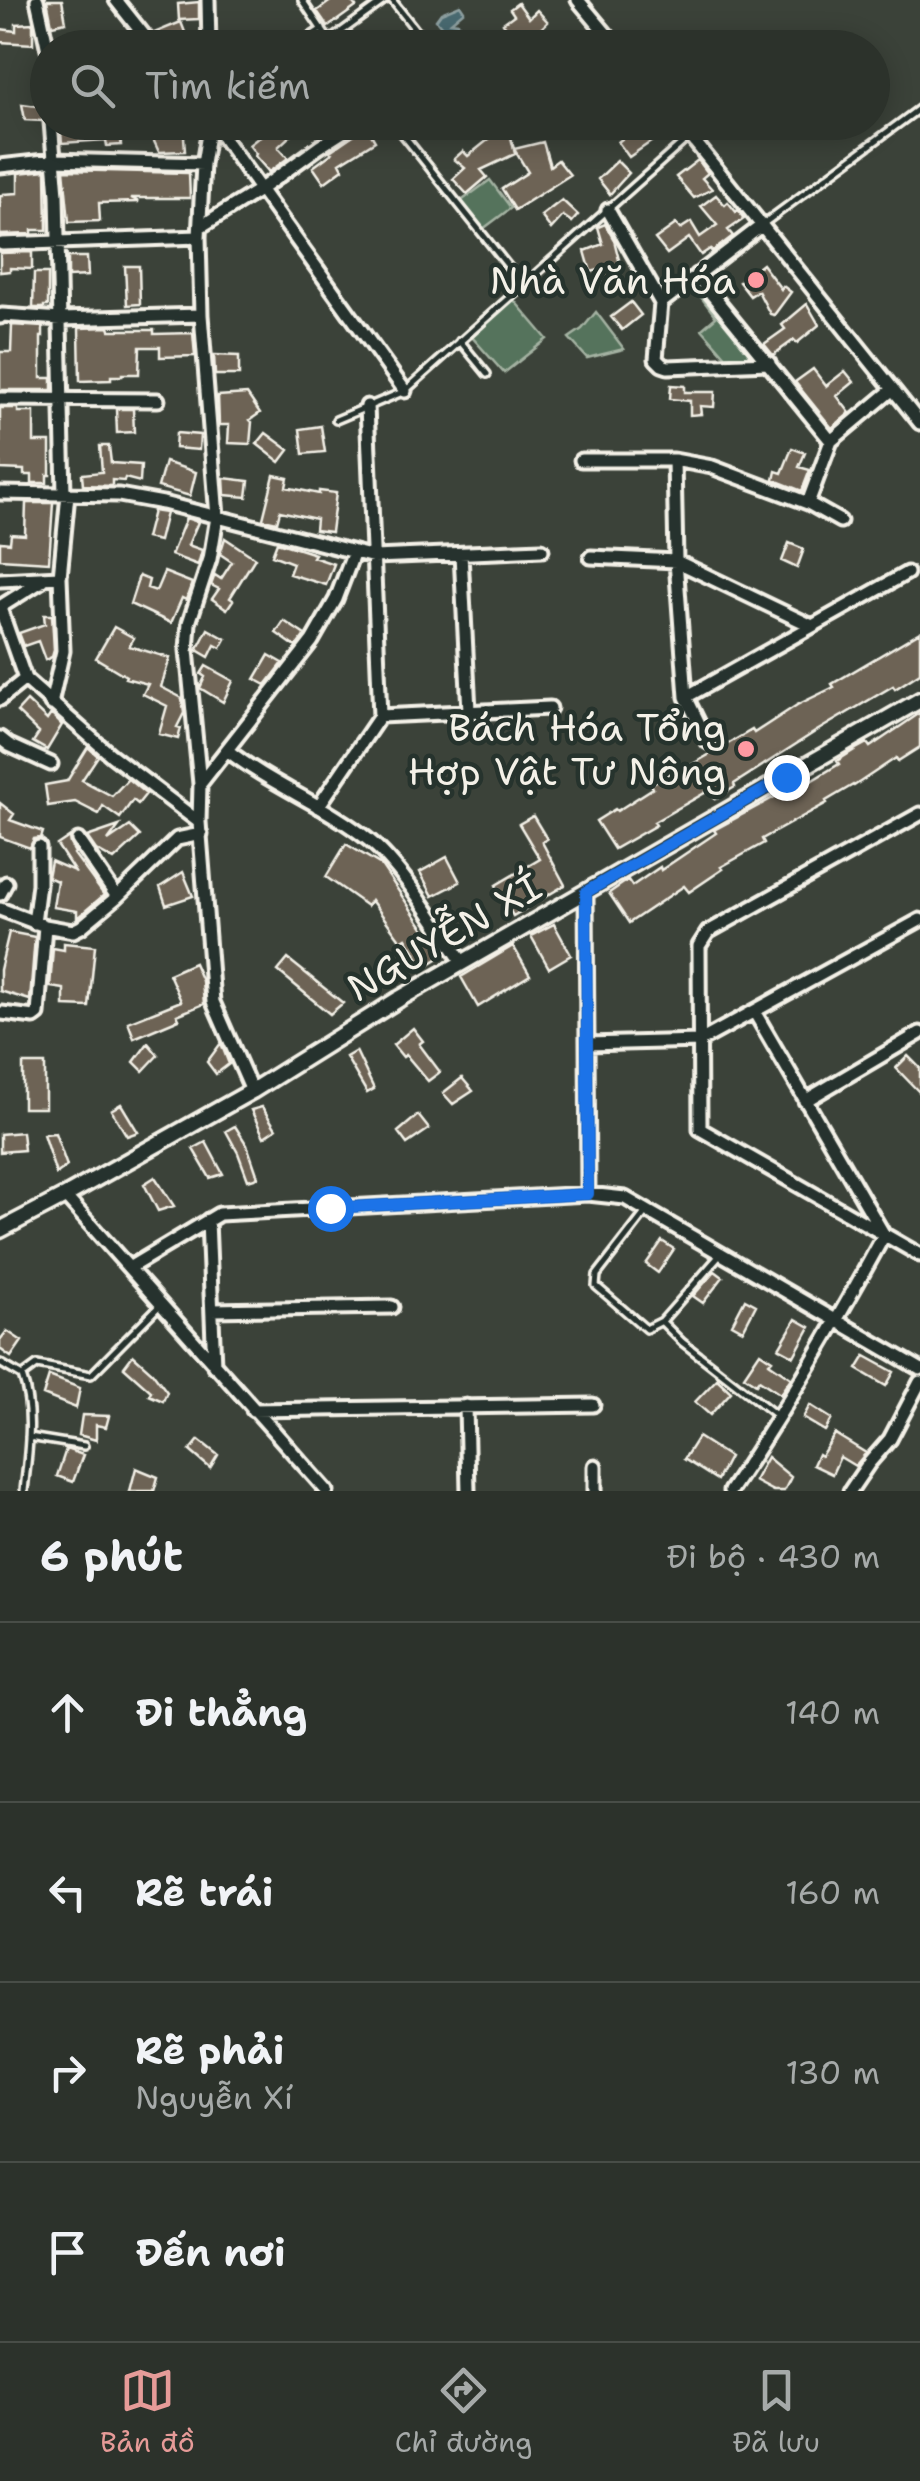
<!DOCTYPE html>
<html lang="vi">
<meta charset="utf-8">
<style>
:root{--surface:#2c322b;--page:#343a33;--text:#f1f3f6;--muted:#a6aaa9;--line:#484d47;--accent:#e69b98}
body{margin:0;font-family:"Shantell Sans",sans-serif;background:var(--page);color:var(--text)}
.stop{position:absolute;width:30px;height:30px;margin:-22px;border:8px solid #1a73e8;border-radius:50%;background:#fff}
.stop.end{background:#1a73e8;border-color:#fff;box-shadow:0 2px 10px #0008}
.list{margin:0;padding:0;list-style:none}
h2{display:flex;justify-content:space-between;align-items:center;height:130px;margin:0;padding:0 40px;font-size:42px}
h2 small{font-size:32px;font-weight:400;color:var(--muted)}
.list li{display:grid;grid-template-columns:65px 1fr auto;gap:30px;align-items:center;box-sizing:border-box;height:180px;padding:0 40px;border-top:2px solid var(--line)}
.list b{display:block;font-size:38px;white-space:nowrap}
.list p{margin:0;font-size:32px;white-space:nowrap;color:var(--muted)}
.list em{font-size:32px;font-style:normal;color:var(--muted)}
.icon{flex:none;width:55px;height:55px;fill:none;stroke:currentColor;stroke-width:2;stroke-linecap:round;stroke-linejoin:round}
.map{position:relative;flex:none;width:920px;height:1491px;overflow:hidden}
.search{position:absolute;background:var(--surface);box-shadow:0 5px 25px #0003;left:30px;right:30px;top:30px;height:110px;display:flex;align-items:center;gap:25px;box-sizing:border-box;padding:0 35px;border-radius:55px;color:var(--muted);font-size:38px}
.sheet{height:850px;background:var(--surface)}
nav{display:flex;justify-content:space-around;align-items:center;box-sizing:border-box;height:140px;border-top:2px solid var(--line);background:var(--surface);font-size:28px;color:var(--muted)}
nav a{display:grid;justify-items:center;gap:5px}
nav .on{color:var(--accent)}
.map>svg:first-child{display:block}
.green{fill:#55735c;stroke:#a4b2a2;stroke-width:2.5}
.water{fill:#4a6a71;stroke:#8ea0a1;stroke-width:2.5}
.building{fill:#6d6455;stroke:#f4f1e8;stroke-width:2.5}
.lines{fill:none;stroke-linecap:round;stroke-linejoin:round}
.service-casing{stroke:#f4f1e8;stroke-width:12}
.minor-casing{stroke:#f4f1e8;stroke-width:19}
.tertiary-casing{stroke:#f4f1e8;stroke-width:21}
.service{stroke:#26332d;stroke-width:5}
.minor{stroke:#26332d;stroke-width:11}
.tertiary{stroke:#26332d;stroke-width:14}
.route{stroke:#1a73e8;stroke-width:12}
.poi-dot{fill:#ff9aa2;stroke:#26332d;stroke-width:4}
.labels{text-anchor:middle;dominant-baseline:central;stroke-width:9;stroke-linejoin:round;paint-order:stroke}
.poi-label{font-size:38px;fill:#f4f1e8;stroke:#26332d;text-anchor:end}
.street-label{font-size:38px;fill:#f4f1e8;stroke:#26332d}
</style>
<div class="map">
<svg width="920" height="1491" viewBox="0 0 920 1491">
<rect width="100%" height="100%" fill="#3b4239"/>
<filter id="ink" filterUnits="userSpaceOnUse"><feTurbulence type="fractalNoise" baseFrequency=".01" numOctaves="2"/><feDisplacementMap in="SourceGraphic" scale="20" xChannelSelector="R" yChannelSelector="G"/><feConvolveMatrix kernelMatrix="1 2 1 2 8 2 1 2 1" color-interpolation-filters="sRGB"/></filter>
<g filter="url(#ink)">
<!-- green -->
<path class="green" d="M490 180 511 208 483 229 460 202Z
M711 283 774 362 728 359 702 329 716 317 695 289Z
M513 299 547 339 504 373 472 337Z
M596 312 624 349 587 358 569 338 582 329Z"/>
<!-- water -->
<path class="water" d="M460 5 464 11 451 22 458 23 475 47H459L436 20 441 13Z"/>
<!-- building -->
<path class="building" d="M47 0H62L66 22 52 25Z
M332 0H351L356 7 328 27 317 11Z
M199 2V19L179 20 178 4Z
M518 3 529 18 537 10 548 22 527 42 514 28 509 31 503 23 514 15 510 9Z
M181 22 188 40 170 48H163L154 33Z
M33 23V44L0 42V29L16 31V24Z
M22 104 45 107 42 121 25 120Z
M60 122H119L121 145 107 146 106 140 62 143Z
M147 122H183L185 151 159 152 152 137 150 138 141 127Z
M278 122H305L278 147 288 158 269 172 255 156 256 154 249 145Z
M644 122H666L671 128 629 157 618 142Z
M366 126 375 141 340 163 343 169 324 183 313 167 332 153 330 151Z
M509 129 515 154 481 170 487 177 467 194 453 179 465 168 454 159 463 151 468 156 494 135Z
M543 142 550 166 558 160 570 175 515 210 502 189 528 172 514 149Z
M698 160 708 173 702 178 712 189 694 198 676 177Z
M617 161 629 173 610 194 598 179Z
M46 170 47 230H32V234L0 235V196H3V194L18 193V173Z
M64 170 189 173 190 198H131L139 202 99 203 100 221 69 222Z
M716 195 725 205 728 202 736 212 738 210 744 219 728 230 733 236 712 252 710 249 701 255 689 238 667 254 655 239 676 224 680 229 691 222 700 237 717 225 701 206Z
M562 200 578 215 572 222 563 216 551 229 541 216Z
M605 224 614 240 620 264 614 265 618 280 603 283 599 270 591 272 585 251 603 244 598 227Z
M32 252V269L10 268V271L0 272V253Z
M68 257H87L88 276 68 277Z
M762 264 781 289 783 286 791 292 774 315 770 314 758 291 750 296 739 282Z
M125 266H139L140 304 127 305Z
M34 273H48V306H44V308H33Z
M631 302 641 315 622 330 611 317Z
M807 304 819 325 797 343 794 340 773 355 764 344 785 329 782 325Z
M12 325 43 327V337H41V378H52V390H0V352H11Z
M109 327 110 330H154V334L193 333 195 356 160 357V347H140L139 374H122V376H111V380L80 381 79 328Z
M214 355 239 356V375H215Z
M813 369 826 386 845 371 854 382 837 396 850 413 832 428 795 382Z
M671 385 685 386V392H715L714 407 700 406 701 414 690 415V401L670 399Z
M247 394 260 413 250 420 252 422 250 444 228 443 229 425H219L218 396Z
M0 408H18V412H34V442H50V475H47V483H32V475H24V470L0 469Z
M116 409H133L134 432 117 433Z
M321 426 325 452 303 454 300 429Z
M176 433 200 435 199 450 175 448Z
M266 433 289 450 280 462 257 444Z
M100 446H109L111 463 141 465 140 482 125 478 124 481 112 480V486L83 485 82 474 102 472Z
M792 448 805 453 799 467 810 470 802 491 774 480 776 471 782 473Z
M165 462 196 472 190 496 158 487Z
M274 475 288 478 286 487 319 494V491L336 493 331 532 315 530 316 519 280 511 277 522 263 519Z
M224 478 249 481 247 497 225 495Z
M26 503H53L49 562 0 559V542L10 543 11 534 25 535Z
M153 511 166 513 159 541 146 538Z
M186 518 198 522 188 545 202 550 198 565 171 555Z
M225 538 255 558 230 598 233 600 227 609 212 599 219 589 211 585 214 577 215 575 221 579 232 562 220 554Z
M277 542 315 554 313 557 334 564 326 585 289 574 293 563 272 555Z
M789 543 804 549 797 568 782 561Z
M164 572 192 583 186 600 182 598 171 623 130 604 139 576 149 580 147 588 156 591Z
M44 615H52L54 650 52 657 45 660 38 641 24 646 19 633 45 624Z
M284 621 305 635 296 647 276 633Z
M114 627 134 638 129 646 170 658 161 687 182 698 184 713 177 727 181 728 178 739 159 734 167 706 143 694 148 684 125 678 126 676 96 658Z
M208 629 226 639 221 648 215 645 209 657 197 650Z
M920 632V673L895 689 893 686 815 732 734 784 735 787 715 799 710 790 654 822 656 825 614 849 596 821 615 809 617 811 653 788 651 784 678 769 679 772 752 730 754 733 797 705 834 687 832 684Z
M269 655 283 663 266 685 255 679Z
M206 666 233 681 223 702 200 688 205 677 201 674Z
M27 701 47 720 51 714 62 725 47 750 33 742 39 733 17 712Z
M920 713V747L898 761 896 758 854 786 853 785 826 801 827 803 762 839 764 843 721 867 723 869 689 892 684 886 629 923 609 893 628 880 632 886 660 867 661 870 716 833 714 830 784 792 786 796 839 764 837 761 856 749 867 743 870 747Z
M88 747 98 756 82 780 112 796 128 779 146 794 138 804 133 800 120 818 103 806 99 814 75 802 48 806 45 785 67 781Z
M0 803 14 814 10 820 43 832 41 838 34 839 30 848 0 837Z
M533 816 547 839 542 842 565 885 513 916 496 885 540 859 519 824Z
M119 826 108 841 130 826 140 836 114 860 96 850 87 837Z
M69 837 70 844 75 853 74 854 104 895 77 918V911L53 907 57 881 48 877 51 861 74 871 57 845Z
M346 844 381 865 429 936 432 934 445 954 424 967 406 938 401 941 371 900 367 906 326 877Z
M447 857 460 882 433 896 420 872Z
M183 872 193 896 166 905 160 887Z
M554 924 571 955 549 968 531 936Z
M9 932 35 937 30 1000 0 991V970Z
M64 943 95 946 89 1007 64 1006V989L50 987 53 948 64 950Z
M513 946 530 975 478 1007 461 977Z
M288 959 343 1003 330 1014 278 971Z
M194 963 202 981 204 1004 177 1015 179 1019 134 1038 128 1022 181 1001 169 974Z
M413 1028 423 1041 419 1044 440 1072 428 1081 406 1055 403 1057 393 1045Z
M148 1043 158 1055 143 1071 134 1062Z
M221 1043 229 1064 216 1074 207 1062Z
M356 1051 374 1089 367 1093 346 1057Z
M908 1056 920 1068V1093L896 1068Z
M23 1064H45V1108H23Z
M462 1078 473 1091 453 1104 443 1093Z
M121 1104 138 1132 127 1136 111 1110Z
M262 1107 276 1129 264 1137 251 1110Z
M418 1115 429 1129 407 1144 398 1132Z
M235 1126 247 1145 258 1177 248 1180 238 1153 226 1131Z
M22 1132 24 1150 0 1152V1134Z
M55 1133 67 1166 56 1174 43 1134Z
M206 1142 223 1174 210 1178 193 1149Z
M155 1177 174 1206 158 1211 144 1184Z
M662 1241 674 1249 658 1273 646 1264Z
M715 1271 723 1277 703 1303 693 1296Z
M745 1299 756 1305 743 1330 732 1324Z
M796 1319 810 1327 794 1356 779 1348Z
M7 1331 22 1341 11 1357 0 1349V1340Z
M760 1352 772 1360 769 1363 791 1378 780 1394 759 1380 756 1384 744 1376Z
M133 1355 152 1372 167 1392 163 1401 149 1395 151 1391 124 1367Z
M865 1356 894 1372 886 1386 857 1369Z
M49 1376 80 1388 76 1408 43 1395Z
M717 1379 731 1392 710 1415 695 1402Z
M810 1405 832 1419 825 1431 803 1418Z
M82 1415 109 1416 106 1427 96 1425V1440L79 1435Z
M835 1434 866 1453 855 1466 840 1457 832 1474 813 1465 818 1454 821 1456Z
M698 1437 729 1457 717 1480 684 1459Z
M199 1440 218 1455 210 1468 190 1451Z
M66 1449 83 1455 73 1482 57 1476Z
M767 1457 791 1477 784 1491H773L754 1481Z
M136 1468 158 1477 154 1491H130Z"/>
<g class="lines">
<!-- service casing -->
<g class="service-casing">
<path id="service" d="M302 0 334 48
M392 0 418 33
M330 40 385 0
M293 48 322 29
M393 122 523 285
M763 224 920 108
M460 341 487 374
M336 420 405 391 690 136
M645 1213 597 1275 596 1286 646 1329 662 1321 721 1254
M662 1322 682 1342 777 1416
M0 1363 22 1376C35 1413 28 1452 24 1491
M22 1376 37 1365 91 1375 160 1305
M29 1437 84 1446"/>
</g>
<!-- minor casing -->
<g class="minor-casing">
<path id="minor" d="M37 0 48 50
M116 0 154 48
M208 0 209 48
M578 0 618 48
M51 122 57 195 64 494
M210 122 203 164 199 237 201 315 217 517 210 559 189 623 187 650 200 784 199 822 213 1002 252 1091
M212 122 405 391
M679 122 920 423
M0 166 54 160 203 164
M608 210 661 303 656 359 662 365 668 367 769 363
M200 227 261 189 319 147 358 122
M2 244 199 237
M696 275 831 441
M661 303 761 226
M0 317 2 315 61 319 201 315
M0 399 158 400
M367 406 380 716 550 708
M581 460H674L712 467 808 503 831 441 893 389
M674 460 676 561 686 697 708 742
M0 493 119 495 163 503 374 557 542 550
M808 503 840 521
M461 554 469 711
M591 557 676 561 812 626
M0 580 60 577
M0 607 43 580
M0 608 25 679 111 755 199 822
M686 697 907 573
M0 699 25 679
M51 704 63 651 60 577 68 494
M0 738 9 745 51 764
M227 750C271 785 326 805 370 841 403 868 437 926 463 963
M200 784 312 641 336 599 354 552
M318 807 380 716
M920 814 708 932 699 946 700 1129 920 1255
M78 840 117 897
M586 892 588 1194
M0 894 6 883
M0 909 45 926 73 931 81 927 117 897 177 839 201 834
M34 923 39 884V847
M2 1013 34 1017 38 1014 45 926
M587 1044 700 1041 920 920
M805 1101 920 1033
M65 1196 327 1491
M208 1220 214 1366
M129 1268 219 1214 588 1194 625 1198 920 1369
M212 1310 392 1307
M466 1406 468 1491
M253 1410 593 1405
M595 1466V1491
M730 1491C786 1408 836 1323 884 1235L755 1013
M850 1491 869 1463 890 1439 920 1382"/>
</g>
<!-- tertiary casing -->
<g class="tertiary-casing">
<path id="tertiary" d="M0 1230 65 1196 252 1091 399 999 920 700"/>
</g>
<!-- service -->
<use href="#service" class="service"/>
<!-- minor -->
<use href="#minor" class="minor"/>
<!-- tertiary -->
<use href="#tertiary" class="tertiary"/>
</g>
</g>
<g class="lines" filter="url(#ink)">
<!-- route -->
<path class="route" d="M330 1208 588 1194 586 892 786 777"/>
</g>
<!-- markers -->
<g class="poi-dot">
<circle cx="756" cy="280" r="10"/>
<circle cx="746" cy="749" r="10"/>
</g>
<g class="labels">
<!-- poi labels -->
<g class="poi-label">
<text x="736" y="280">Nhà Văn Hóa</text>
<text x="726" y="727">Bách Hóa Tổng<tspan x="726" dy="44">Hợp Vật Tư Nông</tspan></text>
</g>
<!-- street labels -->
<g class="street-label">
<text transform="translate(444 937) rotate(-30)">NGUYỄN XÍ</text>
</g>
</g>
</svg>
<div class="stop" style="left:330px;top:1208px"></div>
<div class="stop end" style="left:786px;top:777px"></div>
<div class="search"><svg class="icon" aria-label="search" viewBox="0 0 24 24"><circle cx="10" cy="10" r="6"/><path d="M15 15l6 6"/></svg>Tìm kiếm</div>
</div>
<section class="sheet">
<h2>6 phút<small>Đi bộ · 430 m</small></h2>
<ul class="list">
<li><svg class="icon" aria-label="ahead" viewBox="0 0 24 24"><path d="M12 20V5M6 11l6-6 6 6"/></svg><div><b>Đi thẳng</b></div><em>140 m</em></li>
<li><svg class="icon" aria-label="left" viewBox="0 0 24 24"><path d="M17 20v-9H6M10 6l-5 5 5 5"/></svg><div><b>Rẽ trái</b></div><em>160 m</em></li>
<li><svg class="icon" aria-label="right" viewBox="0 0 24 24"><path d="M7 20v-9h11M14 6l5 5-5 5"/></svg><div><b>Rẽ phải</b><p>Nguyễn Xí</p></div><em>130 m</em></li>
<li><svg class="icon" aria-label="arrive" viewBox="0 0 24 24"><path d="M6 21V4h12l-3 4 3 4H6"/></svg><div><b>Đến nơi</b></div></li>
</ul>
</section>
<nav>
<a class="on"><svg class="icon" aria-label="map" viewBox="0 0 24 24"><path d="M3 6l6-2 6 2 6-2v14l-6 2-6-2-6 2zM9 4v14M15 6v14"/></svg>Bản đồ</a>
<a><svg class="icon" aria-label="directions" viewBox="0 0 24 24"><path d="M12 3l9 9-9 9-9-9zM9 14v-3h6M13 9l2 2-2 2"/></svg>Chỉ đường</a>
<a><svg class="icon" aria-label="saved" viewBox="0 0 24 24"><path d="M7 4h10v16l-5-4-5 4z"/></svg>Đã lưu</a>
</nav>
